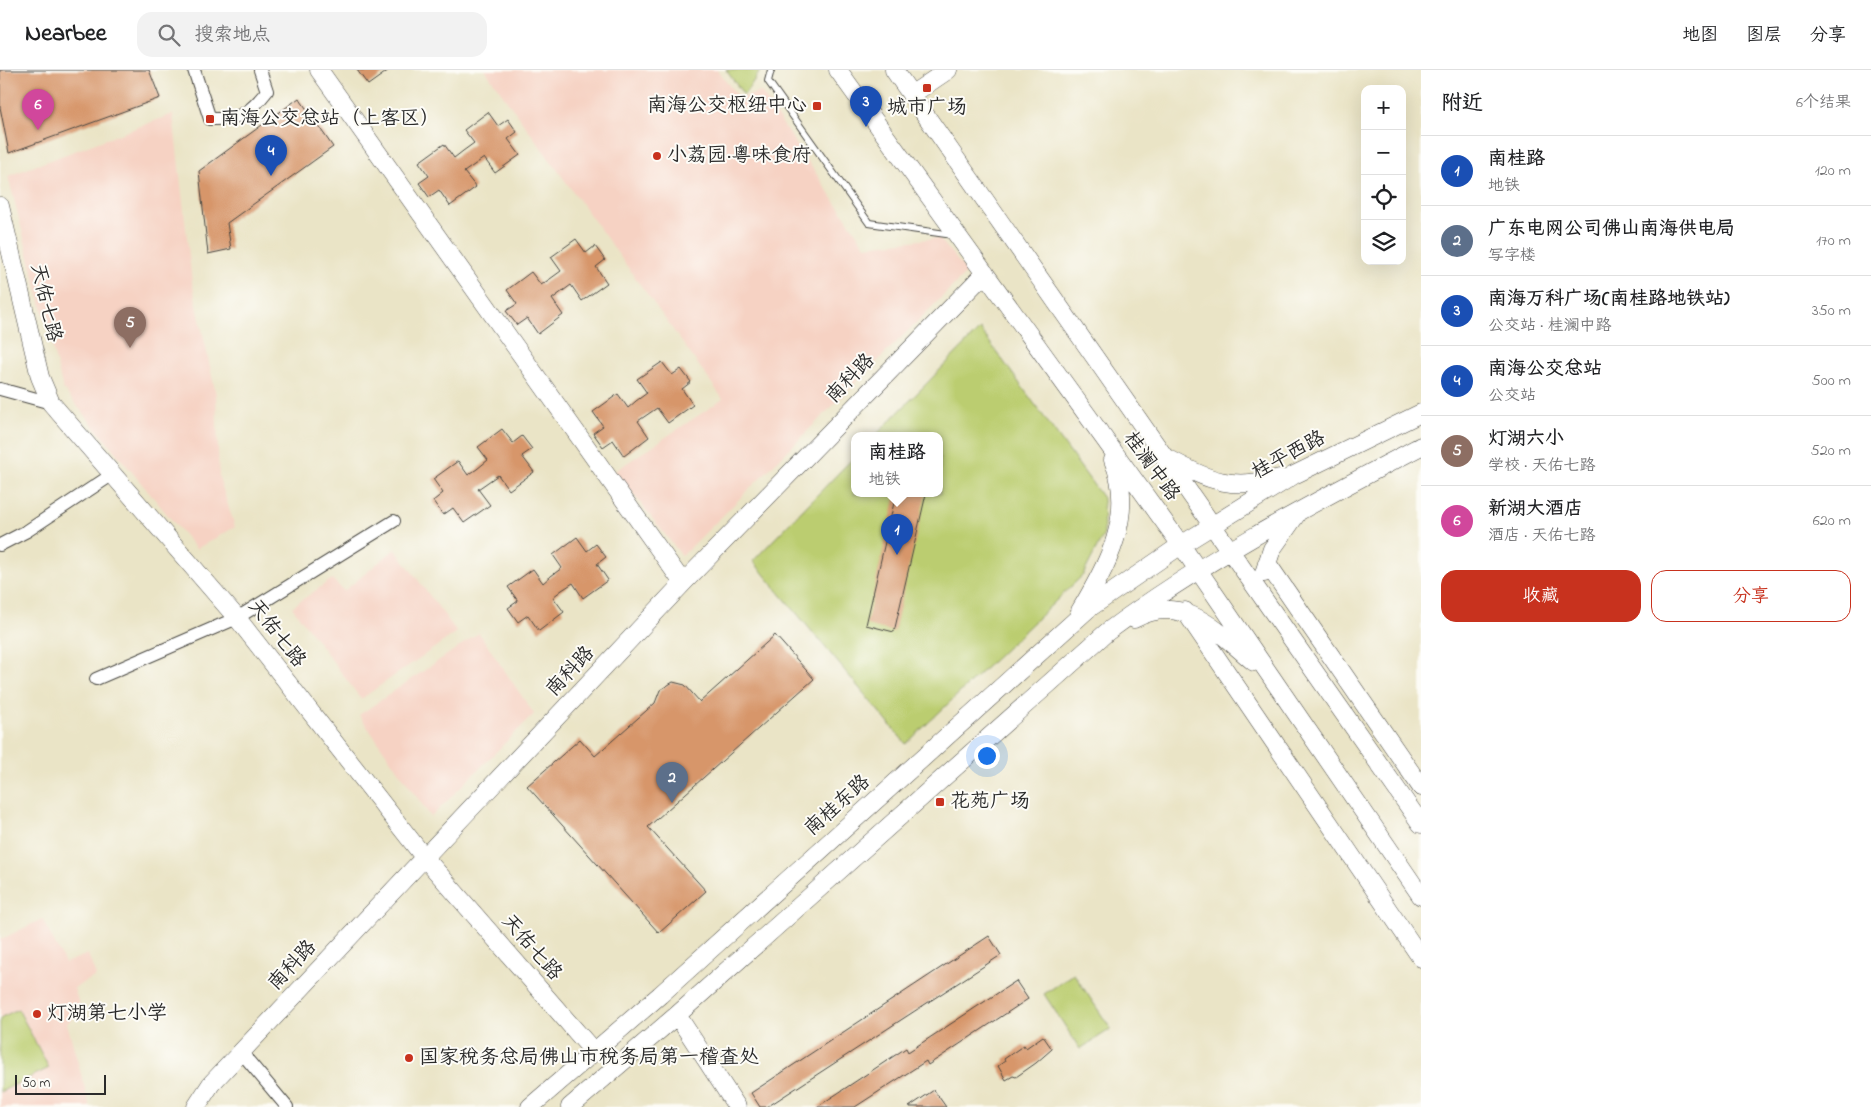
<!DOCTYPE html>
<html lang="zh">
<meta charset="utf-8">
<style>
:root{--surface:#fff;--page:#f2f2f2;--text:#202124;--muted:#757577;--line:#e0e0e0;--accent:#c8321e}
body{margin:0;font-family:"Indie Flower","LXGW WenKai TC",sans-serif;background:var(--page);color:var(--text)}
.controls{position:absolute;right:15px;top:15px;display:grid;overflow:hidden;border-radius:10px;box-shadow:0 5px 20px #0002}
.controls button{width:45px;height:45px;display:grid;place-items:center;padding:0;border:0;border-bottom:1px solid var(--line);background:var(--surface);color:var(--text);font:25px sans-serif}
.scale{position:absolute;left:15px;bottom:12px;width:91px;box-sizing:border-box;padding-left:5px;border:2px solid #2b2b2b;border-top:0;font-size:14px;line-height:18px;white-space:nowrap;color:#2b2b2b;-webkit-text-stroke:4px #fdfcf7;paint-order:stroke}
.you{position:absolute;left:986px;top:685px;width:18px;height:18px;margin:-12px;border:4px solid #fff;border-radius:50%;background:#1a73e8;box-shadow:0 0 0 8px #1a73e833}
.badge{display:grid;place-items:center;width:32px;height:32px;border-radius:50%;background:var(--accent);color:#fff;font-size:16px;font-weight:700}
.pin{position:absolute;translate:-50% -41px;filter:drop-shadow(0 1px 2px #0008)}
.pin::after{content:'';position:absolute;top:26px;width:18px;height:15px;background:inherit;clip-path:polygon(0 0,100% 0,50% 100%)}
.popup{position:absolute;left:851px;top:362px;width:92px;height:65px;box-sizing:border-box;display:grid;place-content:center;border-radius:10px;background:var(--surface);filter:drop-shadow(0 1px 4px #0005);font-size:16px;white-space:nowrap;color:var(--muted)}
.popup b{font-size:19px;color:var(--text)}
.popup::after{content:'';position:absolute;left:50%;top:100%;margin-left:-10px;border:10px solid transparent;border-top-color:var(--surface)}
.list{margin:0;padding:0;list-style:none}
h2{display:flex;justify-content:space-between;align-items:center;height:65px;margin:0;padding:0 20px;font-size:21px}
h2 small{font-size:16px;font-weight:400;color:var(--muted)}
.list li{display:grid;grid-template-columns:32px 1fr auto;gap:15px;align-items:center;box-sizing:border-box;height:70px;padding:0 20px;border-top:1px solid var(--line)}
.list b{display:block;font-size:19px;white-space:nowrap}
.list p{margin:0;font-size:16px;white-space:nowrap;color:var(--muted)}
.list em{font-size:16px;font-style:normal;color:var(--muted)}
.actions{display:flex;gap:10px;padding:15px 20px}
.actions a{flex:1;padding:11px 0;border:1px solid var(--accent);border-radius:15px;text-align:center;font-size:18px;color:var(--accent)}
.actions .main{background:var(--accent);color:#fff}
.icon{flex:none;width:28px;height:28px;fill:none;stroke:currentColor;stroke-width:2;stroke-linecap:round;stroke-linejoin:round}
.map{position:relative;flex:none;width:1421px;height:1037px;overflow:hidden}
header{display:flex;align-items:center;gap:30px;box-sizing:border-box;height:70px;padding:0 25px;background:var(--surface);border-bottom:1px solid var(--line)}
header strong{font-size:24px}
nav{display:flex;gap:28px;margin-inline-start:auto;font-size:18px}
.search{width:350px;height:45px;background:var(--page);display:flex;align-items:center;gap:12px;box-sizing:border-box;padding:0 18px;border-radius:15px;color:var(--muted);font-size:19px}
main{display:flex}
aside{flex:1;background:var(--surface)}
.map>svg:first-child{display:block}
.built{fill:#f6d2c3}
.green{fill:#bbcd70;stroke:#737c4e}
.building{fill:#d7966b}
.lines{fill:none;stroke-linecap:round;stroke-linejoin:round}
.lane-casing{stroke:#484742;stroke-width:8}
.street-casing{stroke:#484742;stroke-width:14}
.secondary-casing{stroke:#484742;stroke-width:19}
.lane{stroke:#fff;stroke-width:6}
.street{stroke:#fff;stroke-width:12}
.secondary{stroke:#fff;stroke-width:18}
.poi-dot{fill:#c8321e;stroke:#fdfcf7;stroke-width:2}
.labels{text-anchor:middle;dominant-baseline:central;stroke-width:4;stroke-linejoin:round;paint-order:stroke}
.poi-label{font-size:20px;fill:#2b2b2b;stroke:#fdfcf7;text-anchor:start}
.street-label{font-size:20px;fill:#2b2b2b;stroke:#fdfcf7}
</style>
<header>
<strong>Nearbee</strong>
<div class="search"><svg class="icon" aria-label="search" viewBox="0 0 24 24"><circle cx="10" cy="10" r="6"/><path d="M15 15l6 6"/></svg>搜索地点</div>
<nav><a>地图</a><a>图层</a><a>分享</a></nav>
</header>
<main>
<div class="map">
<svg width="1421" height="1037" viewBox="0 0 1421 1037">
<rect width="100%" height="100%" fill="#fdfcf7"/>
<filter id="ink" filterUnits="userSpaceOnUse"><feTurbulence type="fractalNoise" baseFrequency=".02" numOctaves="2"/><feDisplacementMap in="SourceGraphic" scale="10" xChannelSelector="R" yChannelSelector="G"/><feConvolveMatrix kernelMatrix="1 2 1 2 8 2 1 2 1" color-interpolation-filters="sRGB"/></filter>
<filter id="wash" filterUnits="userSpaceOnUse"><feTurbulence type="fractalNoise" baseFrequency=".0096" numOctaves="4" result="noise"/><feDisplacementMap in="SourceGraphic" scale="20" xChannelSelector="R" yChannelSelector="G"/><feGaussianBlur stdDeviation="1.12" result="paint"/><feColorMatrix in="noise" values="0 0 0 0 0 0 0 0 0 0 0 0 0 0 0 0 0 1.4 0 .05"/><feComposite in="paint" operator="in"/></filter>
<g filter="url(#wash)">
<rect width="100%" height="100%" fill="#eae4c6"/>
<!-- built -->
<path class="built" d="M485 0H717L739 28 761 22 865 176 939 168 967 202 682 486 615 401 723 329Z
M173 44 192 212 216 325 219 407 235 457 196 479 63 319 8 106Z
M395 479 457 562 361 629 292 537 332 509 344 521Z
M479 563 534 644 431 747 359 645Z
M42 849 65 893 88 884 96 906 74 918 80 937 74 940 73 948 67 953 90 1037H0V870Z"/>
<!-- green -->
<path class="green" d="M726 0H761L744 25Z
M980 259 1103 428 1104 464 1083 505 906 674 753 491 854 387V424H940V366H875Z
M1074 904 1111 959 1080 979 1044 924Z
M18 939 49 998 0 1022V948Z"/>
<g id="blocks">
<!-- building -->
<path class="building" d="M0 0H149L160 28 9 83 0 37Z
M357 0H389L368 15Z
M299 28 333 77 227 153 231 179 208 184 199 101Z
M488 42 498 56 508 49 517 62 508 69 520 85 495 103 484 88 464 102 476 117 450 136 439 120 429 127 419 113 429 106 419 92 444 74 454 88 463 81 474 73 464 60Z
M576 169 586 183 595 176 605 190 596 197 607 213 582 231 571 215 552 229 563 245 538 264 527 248 517 255 506 241 517 234 507 220 531 202 541 215 550 209 561 201 551 187Z
M662 292 672 305 681 299 691 312 682 319 693 335 668 353 657 338 638 351 649 367 624 386 613 370 603 377 593 363 603 356 593 342 618 324 628 338 636 331 647 323 637 309Z
M502 359 513 373 522 366 532 379 522 386 534 402 509 420 498 405 478 419 490 435 464 453 453 438 443 445 433 431 443 423 433 409 458 391 468 405 477 399 488 390 478 377Z
M896 424H926L894 562 866 555Z
M577 467 587 481 596 474 606 487 597 494 608 510 583 528 573 513 562 520 553 527 564 542 539 561 528 545 518 552 508 538 518 531 508 517 533 499 543 513 551 506 562 498 553 485Z
M775 565 814 609 648 757 706 821 659 863 527 716 580 669 595 686 655 633 660 620 673 612 685 615 700 632Z
M989 866 1001 885 767 1037H760L751 1023Z
M1016 911 1028 929 928 995 926 991 855 1037H817L906 978 908 982Z
M1043 966 1052 979 1036 993 1016 1007 1013 1006 1006 1010 998 996 1005 991 1004 989 1024 975 1026 978Z
M934 1020 946 1037H909Z"/>
</g>
</g>
<g filter="url(#ink)">
<use href="#blocks" fill-opacity="0" stroke="#484742" stroke-width="1"/>
<g class="lines">
<!-- lane casing -->
<g class="lane-casing">
<path id="lane" d="M771 0 768 11 869 153 953 165"/>
</g>
<!-- street casing -->
<g class="street-casing">
<path id="street" d="M194 0 210 49C240 50 249 44 267 21L260 0
M0 319 51 333
M0 475 27 461 113 404
M96 609 237 548 394 451
M241 982 287 1037"/>
</g>
<!-- secondary casing -->
<g class="secondary-casing">
<path id="secondary" d="M319 0 683 513
M838 0 1181 475 1421 826
M894 0 1421 754
M911 25 948 0
M0 136 40 307 51 333 237 548 424 787 594 982
M1169 389C1211 412 1232 420 1280 408
M1267 493 1421 717
M1264 503 1272 479 1296 445
M1080 541C1107 496 1136 444 1113 390
M1185 541 1421 888
M1134 549C1183 521 1219 563 1254 592
M677 945 737 1037
M196 1037 211 1014 683 513 985 203
M530 1037 660 925 1088 539 1181 475 1294 405 1421 343
M570 1037 677 945 1107 562C1205 489 1313 433 1421 376"/>
</g>
<!-- lane -->
<use href="#lane" class="lane"/>
<!-- street -->
<use href="#street" class="street"/>
<!-- secondary -->
<use href="#secondary" class="secondary"/>
</g>
</g>
<!-- markers -->
<g class="poi-dot">
<rect x="922" y="13" width="10" height="10" rx="2.5"/>
<rect x="812" y="31" width="10" height="10" rx="2.5"/>
<rect x="205" y="44" width="10" height="10" rx="2.5"/>
<circle cx="657" cy="86" r="5"/>
<rect x="935" y="727" width="10" height="10" rx="2.5"/>
<circle cx="37" cy="944" r="5"/>
<circle cx="409" cy="988" r="5"/>
</g>
<g class="labels">
<!-- poi labels -->
<g class="poi-label">
<text x="807" y="36" text-anchor="end">南海公交枢纽中心</text>
<text x="927" y="38" text-anchor="middle">城市广场</text>
<text x="220" y="49">南海公交总站（上客区）</text>
<text x="667" y="86">小荔园·粤味食府</text>
<text x="950" y="732">花苑广场</text>
<text x="47" y="944">灯湖第七小学</text>
<text x="419" y="988">国家税务总局佛山市税务局第一稽查处</text>
</g>
<!-- street labels -->
<g class="street-label">
<text transform="translate(45 233) rotate(77)">天佑七路</text>
<text transform="translate(851 309) rotate(-46)">南科路</text>
<text transform="translate(1289 386) rotate(-28)">桂平西路</text>
<text transform="translate(1151 397) rotate(54)">桂澜中路</text>
<text transform="translate(276 564) rotate(52)">天佑七路</text>
<text transform="translate(571 602) rotate(-47)">南科路</text>
<text transform="translate(838 736) rotate(-42)">南桂东路</text>
<text transform="translate(531 878) rotate(49)">天佑七路</text>
<text transform="translate(293 896) rotate(-47)">南科路</text>
</g>
</g>
</svg>
<div class="controls">
<button>+</button>
<button>−</button>
<button><svg class="icon" aria-label="locate" viewBox="0 0 24 24"><circle cx="12" cy="12" r="6"/><path d="M12 2v4M12 18v4M2 12h4M18 12h4"/></svg></button>
<button><svg class="icon" aria-label="layers" viewBox="0 0 24 24"><path d="M12 4l9 5-9 5-9-5zM3 14l9 5 9-5"/></svg></button>
</div>
<div class="scale">50 m</div>
<div class="you"></div>
<div class="pin badge" style="left:897px;top:485px;background:#1a4fb4">1</div>
<div class="popup"><b>南桂路</b>地铁</div>
<div class="pin badge" style="left:672px;top:733px;background:#5c6f8a">2</div>
<div class="pin badge" style="left:866px;top:57px;background:#1a4fb4">3</div>
<div class="pin badge" style="left:271px;top:106px;background:#1a4fb4">4</div>
<div class="pin badge" style="left:130px;top:278px;background:#8d6e63">5</div>
<div class="pin badge" style="left:38px;top:60px;background:#d1479c">6</div>
</div>
<aside>
<h2>附近<small>6个结果</small></h2>
<ul class="list">
<li><span class="badge" style="background:#1a4fb4">1</span><div><b>南桂路</b><p>地铁</p></div><em>120 m</em></li>
<li><span class="badge" style="background:#5c6f8a">2</span><div><b>广东电网公司佛山南海供电局</b><p>写字楼</p></div><em>170 m</em></li>
<li><span class="badge" style="background:#1a4fb4">3</span><div><b>南海万科广场(南桂路地铁站)</b><p>公交站 · 桂澜中路</p></div><em>350 m</em></li>
<li><span class="badge" style="background:#1a4fb4">4</span><div><b>南海公交总站</b><p>公交站</p></div><em>500 m</em></li>
<li><span class="badge" style="background:#8d6e63">5</span><div><b>灯湖六小</b><p>学校 · 天佑七路</p></div><em>520 m</em></li>
<li><span class="badge" style="background:#d1479c">6</span><div><b>新湖大酒店</b><p>酒店 · 天佑七路</p></div><em>620 m</em></li>
</ul>
<div class="actions"><a class="main">收藏</a><a>分享</a></div>
</aside>
</main>
